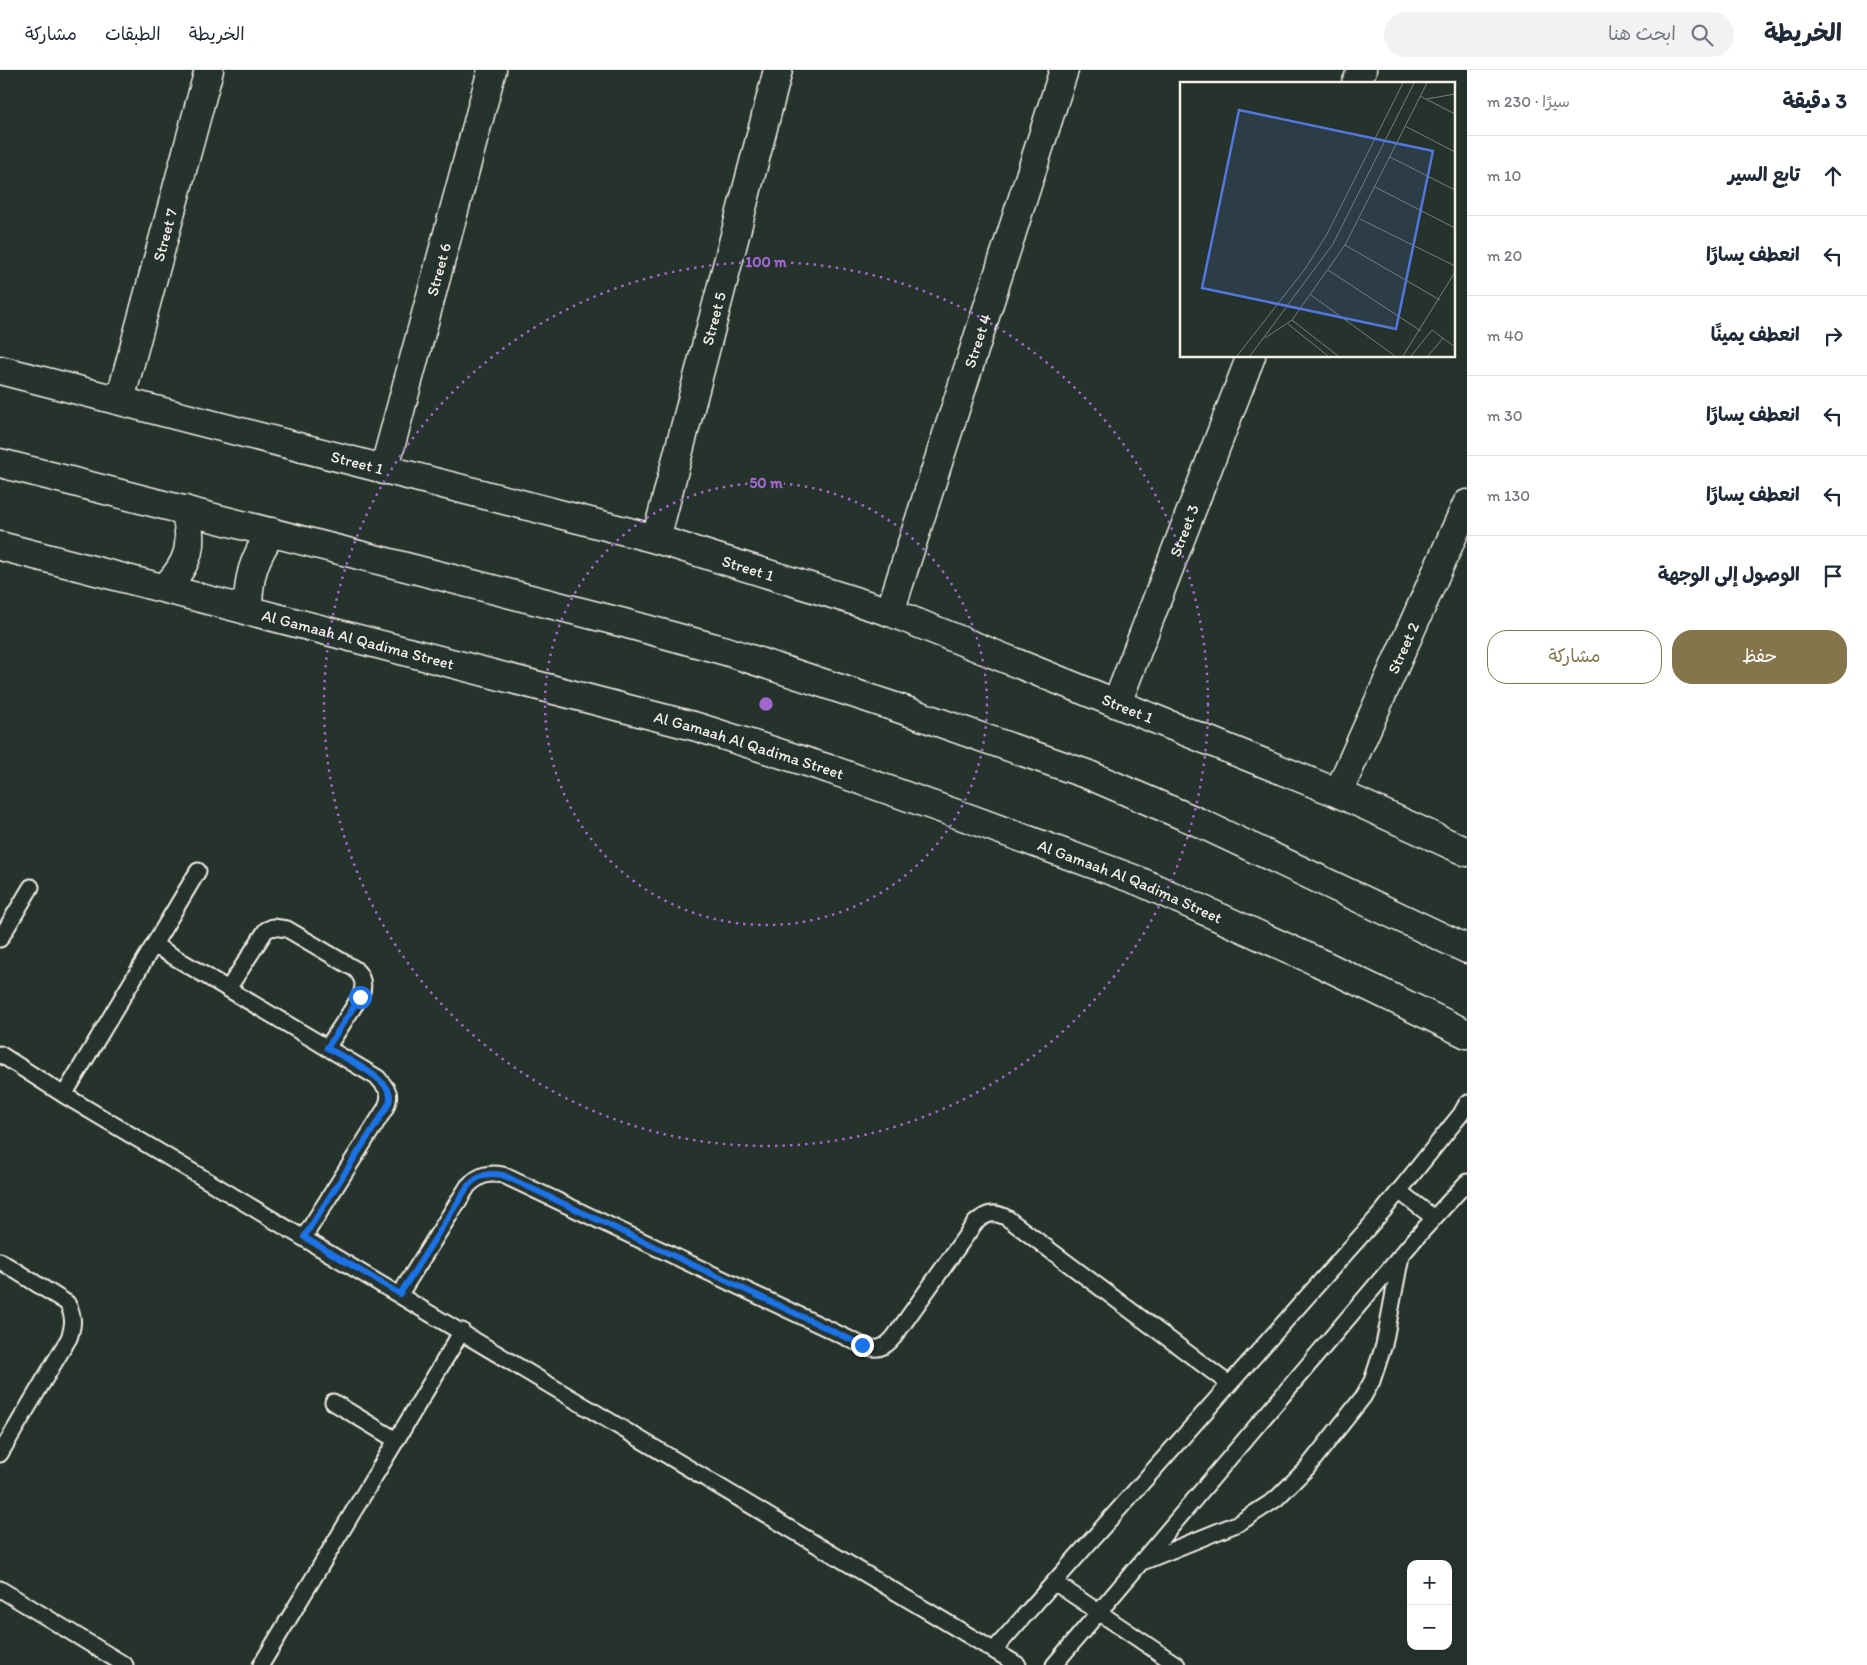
<!DOCTYPE html>
<html lang="ar">
<meta charset="utf-8">
<style>
:root{--surface:#fff;--page:#f2f2f3;--text:#1f2937;--muted:#747a83;--line:#e0e1e3;--accent:#84754c}
body{margin:0;font-family:Itim,"Playpen Sans Arabic",sans-serif;background:var(--page);color:var(--text);direction:rtl}
.controls{position:absolute;right:15px;bottom:15px;display:grid;overflow:hidden;border-radius:10px;box-shadow:0 5px 20px #0002}
.controls button{width:45px;height:45px;display:grid;place-items:center;padding:0;border:0;border-bottom:1px solid var(--line);background:var(--surface);color:var(--text);font:25px sans-serif}
.stop{position:absolute;width:15px;height:15px;margin:-11px;border:4px solid #1a73e8;border-radius:50%;background:#fff}
.stop.end{background:#1a73e8;border-color:#fff;box-shadow:0 1px 5px #0008}
.list{margin:0;padding:0;list-style:none}
h2{display:flex;justify-content:space-between;align-items:center;height:65px;margin:0;padding:0 20px;font-size:21px}
h2 small{font-size:16px;font-weight:400;color:var(--muted)}
.list li{display:grid;grid-template-columns:32px 1fr auto;gap:15px;align-items:center;box-sizing:border-box;height:80px;padding:0 20px;border-top:1px solid var(--line)}
.list b{display:block;font-size:19px;white-space:nowrap}
.list em{font-size:16px;font-style:normal;color:var(--muted)}
.actions{display:flex;gap:10px;padding:15px 20px}
.actions a{flex:1;padding:11px 0;border:1px solid var(--accent);border-radius:20px;text-align:center;font-size:18px;color:var(--accent)}
.actions .main{background:var(--accent);color:#fff}
.icon{flex:none;width:28px;height:28px;fill:none;stroke:currentColor;stroke-width:2;stroke-linecap:round;stroke-linejoin:round}
.map{position:relative;flex:none;width:1467px;height:1595px;overflow:hidden;direction:ltr}
header{display:flex;align-items:center;gap:30px;box-sizing:border-box;height:70px;padding:0 25px;background:var(--surface);border-bottom:1px solid var(--line)}
header strong{font-size:24px}
nav{display:flex;gap:28px;margin-inline-start:auto;font-size:18px}
.search{width:350px;height:45px;background:var(--page);display:flex;align-items:center;gap:12px;box-sizing:border-box;padding:0 18px;border-radius:28px;color:var(--muted);font-size:19px}
main{display:flex}
aside{flex:1;background:var(--surface)}
.map>svg:first-child{display:block}
.lines{fill:none;stroke-linecap:round;stroke-linejoin:round}
.service-casing{stroke:#f4f1e8;stroke-width:19}
.minor-casing{stroke:#f4f1e8;stroke-width:31}
.secondary-casing{stroke:#f4f1e8;stroke-width:31}
.service{stroke:#26332d;stroke-width:15}
.minor{stroke:#26332d;stroke-width:28}
.secondary{stroke:#26332d;stroke-width:28}
.route{stroke:#1a73e8;stroke-width:6}
.ring{fill:none;stroke:#9f67cb;stroke-width:2.5;stroke-dasharray:2.5 5}
.labels{text-anchor:middle;dominant-baseline:central;stroke-width:5;stroke-linejoin:round;paint-order:stroke}
.street-label{font-size:16px;fill:#f4f1e8;stroke:#26332d}
.inset-road{fill:none;stroke:#787f78;stroke-width:1}
.view{fill:#5377dc;fill-opacity:0.15;stroke:#5377dc;stroke-width:2.5}
.inset-edge{fill:none;stroke:#f4f1e8;stroke-width:2.5}
.centre{fill:#9f67cb;stroke:#26332d;stroke-width:2.5}
.ring-label{font-size:15px;text-anchor:middle;font-weight:bold;fill:#9f67cb;stroke:#26332d;stroke-width:5;stroke-linejoin:round;paint-order:stroke}
</style>
<header>
<strong>الخريطة</strong>
<div class="search"><svg class="icon" aria-label="search" viewBox="0 0 24 24"><circle cx="10" cy="10" r="6"/><path d="M15 15l6 6"/></svg>ابحث هنا</div>
<nav><a>الخريطة</a><a>الطبقات</a><a>مشاركة</a></nav>
</header>
<main>
<aside>
<h2>3 دقيقة<small>سيرًا · 230 m</small></h2>
<ul class="list">
<li><svg class="icon" aria-label="ahead" viewBox="0 0 24 24"><path d="M12 20V5M6 11l6-6 6 6"/></svg><div><b>تابع السير</b></div><em>10 m</em></li>
<li><svg class="icon" aria-label="left" viewBox="0 0 24 24"><path d="M17 20v-9H6M10 6l-5 5 5 5"/></svg><div><b>انعطف يسارًا</b></div><em>20 m</em></li>
<li><svg class="icon" aria-label="right" viewBox="0 0 24 24"><path d="M7 20v-9h11M14 6l5 5-5 5"/></svg><div><b>انعطف يمينًا</b></div><em>40 m</em></li>
<li><svg class="icon" aria-label="left" viewBox="0 0 24 24"><path d="M17 20v-9H6M10 6l-5 5 5 5"/></svg><div><b>انعطف يسارًا</b></div><em>30 m</em></li>
<li><svg class="icon" aria-label="left" viewBox="0 0 24 24"><path d="M17 20v-9H6M10 6l-5 5 5 5"/></svg><div><b>انعطف يسارًا</b></div><em>130 m</em></li>
<li><svg class="icon" aria-label="arrive" viewBox="0 0 24 24"><path d="M6 21V4h12l-3 4 3 4H6"/></svg><div><b>الوصول إلى الوجهة</b></div></li>
</ul>
<div class="actions"><a class="main">حفظ</a><a>مشاركة</a></div>
</aside>
<div class="map">
<svg width="1467" height="1595" viewBox="0 0 1467 1595">
<rect width="100%" height="100%" fill="#26332d"/>
<filter id="ink" filterUnits="userSpaceOnUse"><feTurbulence type="fractalNoise" baseFrequency=".02" numOctaves="2"/><feDisplacementMap in="SourceGraphic" scale="10" xChannelSelector="R" yChannelSelector="G"/><feConvolveMatrix kernelMatrix="1 2 1 2 8 2 1 2 1" color-interpolation-filters="sRGB"/></filter>
<g filter="url(#ink)">
<g class="lines">
<!-- service casing -->
<g class="service-casing">
<path id="service" d="M0 869 31 817
M154 875 378 1008C389 1021 392 1024 385 1039L304 1167
M228 919 266 860 273 857 287 859 355 899C364 908 365 916 360 927L327 978
M0 984 64 1025 1018 1595
M64 1025 198 801
M1400 1122 1434 1148
M0 1191 67 1233C74 1246 74 1254 69 1268L0 1384
M400 1224 468 1116C479 1105 488 1102 503 1105L862 1275C876 1281 884 1279 894 1267L975 1153C986 1143 994 1141 1007 1148L1229 1314
M333 1332 396 1370
M1145 1491 1239 1453 1276 1429 1307 1398 1363 1327 1372 1311 1384 1275 1401 1186
M1054 1512 1177 1595
M0 1519 125 1595
M994 1580 1383 1141 1461 1044 1467 1033
M261 1595 462 1261
M1054 1595 1415 1169 1467 1112"/>
</g>
<!-- minor casing -->
<g class="minor-casing">
<g id="minor">
<path d="M1356 14 1362 0"/>
<path id="s1" d="M0 300 656 469 890 542 1338 723 1467 782"/>
<path id="s2" d="M120 330 209 0"/>
<path id="s3" d="M384 400 492 0"/>
<path id="s4" d="M656 469 778 0"/>
<path id="s5" d="M890 542 1064 0"/>
<path id="s6" d="M1117 633 1251 286"/>
<path id="s7" d="M1338 723 1467 434"/>
</g>
</g>
<!-- secondary casing -->
<g class="secondary-casing">
<g id="secondary">
<path d="M0 393 624 553 726 581 898 638 1089 705 1198 752 1467 879"/>
<path id="s8" d="M0 476 697 657 829 699 971 749 1139 811 1318 892 1467 964"/>
<path d="M165 518C190 492 194 475 185 440"/>
<path d="M248 541C248 508 253 489 272 462"/>
</g>
</g>
<!-- service -->
<use href="#service" class="service"/>
<!-- minor -->
<use href="#minor" class="minor"/>
<!-- secondary -->
<use href="#secondary" class="secondary"/>
</g>
</g>
<g class="lines" filter="url(#ink)">
<!-- route -->
<path class="route" d="M360 927 327 978C341 986 392 1009 390 1028 390 1032 387 1037 385 1040L304 1167 400 1224 468 1116C479 1105 488 1102 503 1105L862 1275"/>
</g>
<!-- distance rings -->
<g class="ring">
<circle cx="766" cy="634" r="221"/>
<circle cx="766" cy="634" r="442"/>
</g>
<g class="labels">
<!-- street labels -->
<g class="street-label">
<text stroke="none"><textPath href="#s2" startOffset="171">Street 7</textPath></text>
<text stroke="none"><textPath href="#s3" startOffset="208">Street 6</textPath></text>
<text stroke="none"><textPath href="#s4" startOffset="228">Street 5</textPath></text>
<text stroke="none"><textPath href="#s5" startOffset="285">Street 4</textPath></text>
<text stroke="none"><textPath href="#s1" startOffset="369">Street 1</textPath></text>
<text stroke="none"><textPath href="#s6" startOffset="185">Street 3</textPath></text>
<text stroke="none"><textPath href="#s1" startOffset="774">Street 1</textPath></text>
<text stroke="none"><textPath href="#s8" startOffset="370">Al Gamaah Al Qadima Street</textPath></text>
<text stroke="none"><textPath href="#s7" startOffset="159">Street 2</textPath></text>
<text stroke="none"><textPath href="#s1" startOffset="1179">Street 1</textPath></text>
<text stroke="none"><textPath href="#s8" startOffset="775">Al Gamaah Al Qadima Street</textPath></text>
<text stroke="none"><textPath href="#s8" startOffset="1180">Al Gamaah Al Qadima Street</textPath></text>
</g>
</g>
<!-- overview -->
<g transform="translate(1180 12)">
<rect width="275" height="275" fill="#26332d"/>
<path class="inset-road" d="M240 14 275 32M247 17 275 12M225 44 275 70M210 75 275 108M195 105 275 146M180 137 275 184M165 163 260 218M148 188 241 249M131 213 215 274M112 238 158 274M108 242 148 274M85 256 112 238 165 163 247 1M57 274 125 187 147 152 223 1M70 274 153 162 234 1M223 274 275 190M231 274 252 248 275 265M248 274 263 256"/>
<path class="view" d="M59 28 253 69 216 247 22 206Z"/>
<rect width="275" height="275" class="inset-edge"/>
</g>
<circle cx="766" cy="634" r="8" class="centre"/>
<g class="ring-label">
<text x="766" y="197">100 m</text>
<text x="766" y="418">50 m</text>
</g>
</svg>
<div class="controls">
<button>+</button>
<button>−</button>
</div>
<div class="stop" style="left:360px;top:927px"></div>
<div class="stop end" style="left:862px;top:1275px"></div>
</div>
</main>
